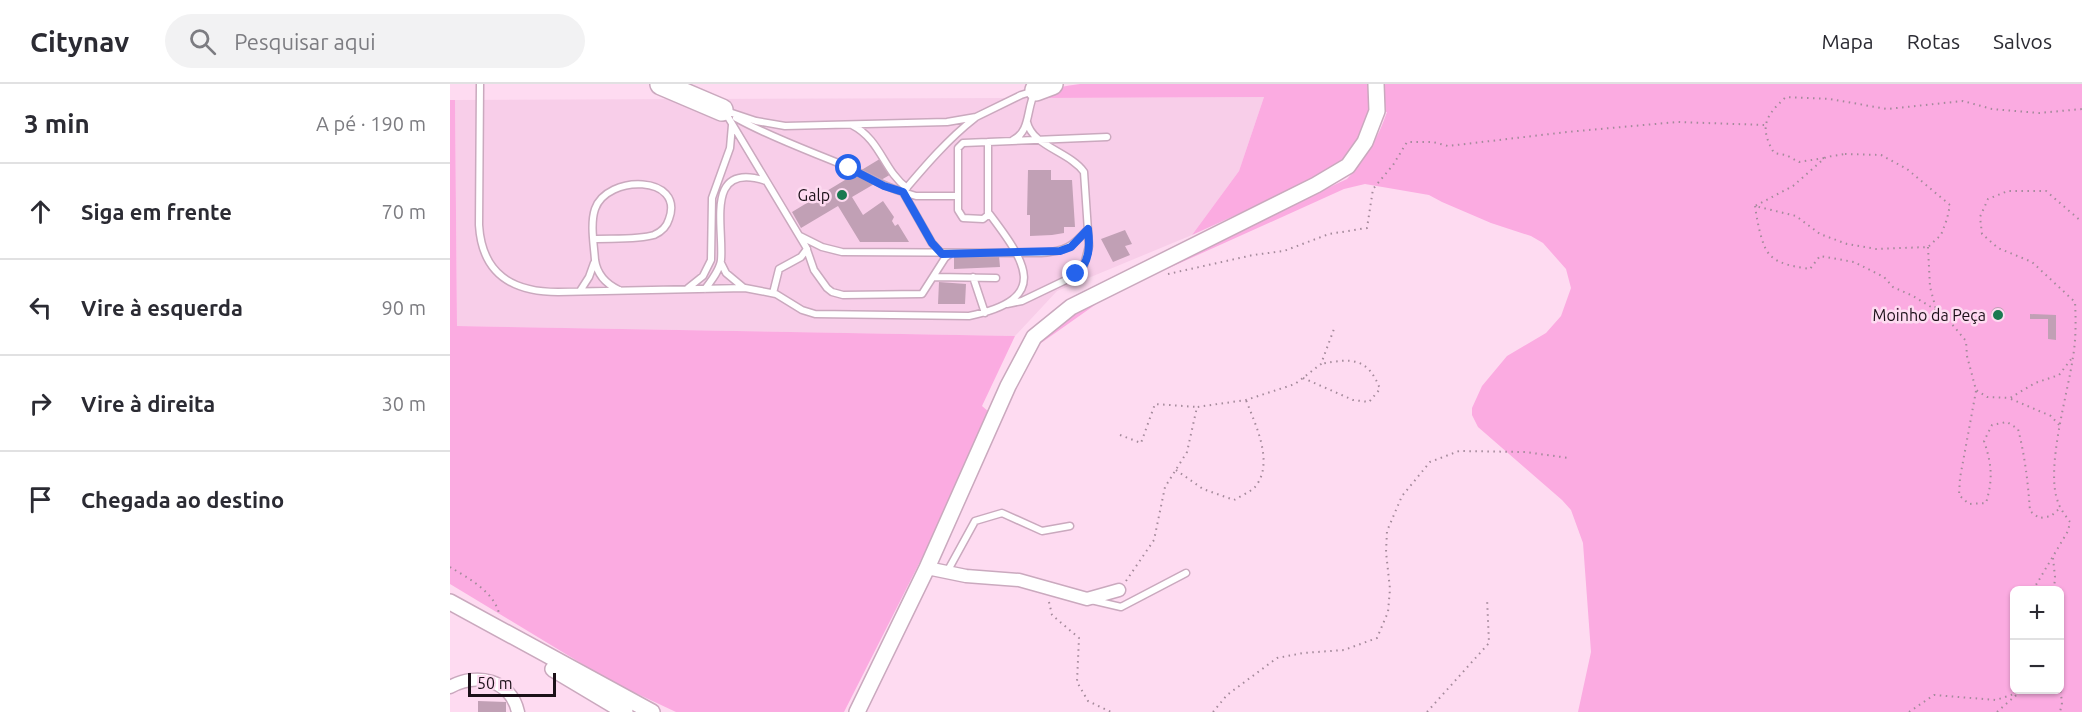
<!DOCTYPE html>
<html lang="pt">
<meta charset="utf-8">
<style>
:root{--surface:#fff;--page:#f2f2f3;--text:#2b2b33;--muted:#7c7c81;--line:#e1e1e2}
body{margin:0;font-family:Ubuntu,sans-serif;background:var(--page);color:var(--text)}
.controls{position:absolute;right:18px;bottom:18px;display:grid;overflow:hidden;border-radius:9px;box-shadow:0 2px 4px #0004}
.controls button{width:54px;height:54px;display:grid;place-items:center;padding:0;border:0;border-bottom:2px solid var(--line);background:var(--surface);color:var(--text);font:30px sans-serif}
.scale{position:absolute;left:18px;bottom:15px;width:88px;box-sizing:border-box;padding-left:6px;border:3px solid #1b1018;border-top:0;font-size:16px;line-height:21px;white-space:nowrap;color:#1b1018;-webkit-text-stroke:4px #fedbf1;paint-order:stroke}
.stop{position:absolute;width:18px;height:18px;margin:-14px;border:4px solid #2563eb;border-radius:50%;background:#fff}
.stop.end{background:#2563eb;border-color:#fff;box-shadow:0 2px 6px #0008}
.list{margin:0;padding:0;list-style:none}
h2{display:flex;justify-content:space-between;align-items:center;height:78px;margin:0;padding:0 24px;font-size:26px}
h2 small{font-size:20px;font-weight:400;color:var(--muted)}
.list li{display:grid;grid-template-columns:39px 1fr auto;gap:18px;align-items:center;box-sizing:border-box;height:96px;padding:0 24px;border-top:2px solid var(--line)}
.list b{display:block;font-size:22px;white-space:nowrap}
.list em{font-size:20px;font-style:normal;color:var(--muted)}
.icon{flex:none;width:33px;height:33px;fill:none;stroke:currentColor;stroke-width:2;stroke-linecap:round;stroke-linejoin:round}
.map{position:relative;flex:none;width:1632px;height:628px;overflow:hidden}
header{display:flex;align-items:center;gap:36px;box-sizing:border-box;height:84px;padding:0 30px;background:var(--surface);border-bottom:2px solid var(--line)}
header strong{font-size:28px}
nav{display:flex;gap:33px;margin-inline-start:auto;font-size:21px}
.search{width:420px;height:54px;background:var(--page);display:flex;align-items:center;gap:15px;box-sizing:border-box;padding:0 21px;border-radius:33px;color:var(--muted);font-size:22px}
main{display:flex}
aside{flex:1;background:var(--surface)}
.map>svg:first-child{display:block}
.built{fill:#f8cee9}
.green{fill:#fbabe1;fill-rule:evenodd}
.building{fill:#c1a0b5}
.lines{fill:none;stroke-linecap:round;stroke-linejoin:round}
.service-casing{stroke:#caa9be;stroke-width:9}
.minor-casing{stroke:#caa9be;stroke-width:15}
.tertiary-casing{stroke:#caa9be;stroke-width:18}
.motorway-casing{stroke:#caa9be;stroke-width:24}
.path{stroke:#a48a9b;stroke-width:2;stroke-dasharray:1.5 4.5;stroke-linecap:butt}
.service{stroke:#fff;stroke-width:6}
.minor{stroke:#fff;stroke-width:12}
.tertiary{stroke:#fff;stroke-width:15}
.motorway{stroke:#fff;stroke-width:21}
.route{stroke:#2563eb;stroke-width:8}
.poi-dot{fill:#197a51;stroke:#fedbf1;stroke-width:2}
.labels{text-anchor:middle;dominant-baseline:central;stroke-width:5;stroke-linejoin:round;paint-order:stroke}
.poi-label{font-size:16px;fill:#1b1018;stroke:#fedbf1;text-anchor:end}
</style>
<header>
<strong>Citynav</strong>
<div class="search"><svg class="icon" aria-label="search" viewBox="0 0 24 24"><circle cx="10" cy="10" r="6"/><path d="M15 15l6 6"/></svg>Pesquisar aqui</div>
<nav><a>Mapa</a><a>Rotas</a><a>Salvos</a></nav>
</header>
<main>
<aside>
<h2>3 min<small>A pé · 190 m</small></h2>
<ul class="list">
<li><svg class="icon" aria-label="ahead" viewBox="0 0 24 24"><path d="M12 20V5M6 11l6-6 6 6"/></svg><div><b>Siga em frente</b></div><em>70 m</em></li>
<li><svg class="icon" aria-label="left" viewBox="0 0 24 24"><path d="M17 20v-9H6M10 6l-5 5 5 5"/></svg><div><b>Vire à esquerda</b></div><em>90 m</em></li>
<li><svg class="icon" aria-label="right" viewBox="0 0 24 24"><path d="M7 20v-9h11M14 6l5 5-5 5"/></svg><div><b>Vire à direita</b></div><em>30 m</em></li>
<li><svg class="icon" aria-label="arrive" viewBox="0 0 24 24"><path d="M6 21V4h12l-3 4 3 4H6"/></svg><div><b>Chegada ao destino</b></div></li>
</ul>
</aside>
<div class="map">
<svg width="1632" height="628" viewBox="0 0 1632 628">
<rect width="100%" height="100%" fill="#fedbf1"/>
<!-- built -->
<path class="built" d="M814 13 789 87 742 151 607 207 565 252 7 242 5 16Z"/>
<!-- green -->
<path class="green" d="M630 0H1632V628H1128L1141 568 1133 459 1121 426 1112 416 1028 343 1022 331V324L1032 302 1057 272 1096 249 1111 232 1121 204 1116 185 1093 159 1081 152 1041 139 992 118 979 111 915 100 894 105 659 211 584 264 602 241 721 177 897 95C916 75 928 54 937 28H919L907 59 891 79 868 94 742 151 789 87 814 13 591 14C600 3 616 2 630 0ZM1564 506H1610V606H1564Z
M0 16H5L7 242 565 252 532 322 539 328 483 452 394 628H226L162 598 0 500Z"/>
<!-- building -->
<path class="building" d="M433 73 443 89 402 113 413 131 433 117 444 133 442 137 445 142 448 140 459 158H410L388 122 351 144 342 128Z
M578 86H601V96H622L625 143H614V149L602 151 580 152V131H577Z
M675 146 682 160 675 162 680 171 663 178 651 155Z
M549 172 550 183 504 185V173Z
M489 198 516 200 515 220H488Z
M1541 230a7 7 0 1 1 14 0a7 7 0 1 1-14 0Z
M1580 230 1606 231V256L1598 255V235H1580Z
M28 617 56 618V628H28Z"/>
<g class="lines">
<!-- service casing -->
<g class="service-casing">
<path id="service" d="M30 0 29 141C32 190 62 208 108 208L295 204 326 210 352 226 365 230 519 232C602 215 576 178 538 128
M276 27 306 37 335 42 497 38 526 33 571 11 584 7
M275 28 356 163 364 186 377 204 382 208 393 211 472 210 495 174 500 170
M286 34C320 53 357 66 393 81 414 90 431 102 453 108L482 159 492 170
M402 41C431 56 433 86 457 104
M563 56C581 47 576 25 585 8
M538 58V131L533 135 513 134 508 126V64L513 59Z
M538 58 657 53
M508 112H466L453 108C475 82 498 55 525 34
M350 152 372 163 392 168 591 169C616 167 622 163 638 145
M144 155C161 154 188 156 204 151 211 148 217 142 219 135 235 91 157 90 145 125 140 140 144 161 145 176 147 190 156 200 169 206
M271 179 276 189 294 204
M484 193 546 194
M523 193 535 229
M238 204 253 192 261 176 262 114 280 64 282 41
M255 205C261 197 270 186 271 176 274 142 254 77 316 97
M130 207 139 193 144 179
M323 209 329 185 351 173 357 165
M557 220 572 217 620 194 634 181 639 162 634 88C620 68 582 62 577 38
M497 488 525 437 552 429 592 447 620 442
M641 516 671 523 736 489"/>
</g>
<!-- minor casing -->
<g class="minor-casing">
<path id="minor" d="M477 484 516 492 569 496 637 515 669 506
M0 603C27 588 61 596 68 628"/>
</g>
<!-- tertiary casing -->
<g class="tertiary-casing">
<path id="tertiary" d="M0 518 202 628
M103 585 175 628
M407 628 477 484 558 302 584 253 621 223 866 101 898 82 915 58 927 27 926 0"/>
</g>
<!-- motorway casing -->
<g class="motorway-casing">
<path id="motorway" d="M211 0 272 26
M586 6 602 0"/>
</g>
<!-- path -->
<path class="path" d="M1395 70 1431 71 1457 85 1500 121 1497 135 1491 151 1478 163 1426 165 1397 160 1370 150 1346 132 1305 122 1343 102 1376 73Z
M1374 74 1349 78 1336 71 1324 69C1309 43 1315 32 1336 13L1380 15 1437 25 1513 17 1542 25 1589 29 1632 25
M1305 122C1307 135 1311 162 1320 171 1329 181 1348 183 1360 185L1370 172 1404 178 1434 193 1443 203 1463 212 1486 226 1501 239 1516 257 1517 272 1526 306 1537 313 1560 314 1585 299 1609 291 1622 274
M1478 163 1480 203 1486 225
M718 190 803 171 834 167 879 150 917 144 923 105 943 81 957 58H983L998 62 1117 48 1227 38 1315 41
M853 294 903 316 919 318 930 305C918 273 901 274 871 280
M1526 307 1510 394 1509 411 1519 420 1536 419C1543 395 1542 381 1534 357L1542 341 1557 338 1568 345C1575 372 1578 399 1580 427L1589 434 1601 432 1611 423
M1561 315 1601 332 1610 342
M670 351 691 359 705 320 747 323
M726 386 753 405 784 416C791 412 800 408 805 403 825 379 805 340 796 316
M1603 474 1605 493 1604 506
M0 483C18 494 43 507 49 529
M676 497 704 456 715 403 737 368 747 323 796 316 845 300 871 280 884 245
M1583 506 1618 447 1620 438C1616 432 1610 425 1608 418 1595 385 1618 309 1623 273 1626 255 1626 237 1625 218L1582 178 1548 164 1532 150 1530 133 1538 115 1558 107H1596L1632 138
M599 518 602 531 629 554 627 598 638 617 661 628
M1610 601 1612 619 1610 628
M763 628 777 611 827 574 853 569 894 566 927 554 938 528 940 505 936 468 937 447 952 412 980 378 1009 367 1075 368 1119 374
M977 628 1039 559 1037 514
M1459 628 1484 611 1546 616 1570 608
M1547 628 1572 606"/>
<!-- service -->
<use href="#service" class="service"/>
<!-- minor -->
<use href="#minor" class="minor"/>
<!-- tertiary -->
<use href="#tertiary" class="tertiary"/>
<!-- motorway -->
<use href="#motorway" class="motorway"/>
</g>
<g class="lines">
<!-- route -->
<path class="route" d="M399 84 434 102 453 108 482 159 492 170 610 167 621 163 638 145C640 161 640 179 626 190"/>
</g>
<!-- markers -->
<g class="poi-dot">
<circle cx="392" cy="111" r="6"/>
<circle cx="1548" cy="231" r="6"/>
</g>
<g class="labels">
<!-- poi labels -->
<g class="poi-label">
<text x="380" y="111">Galp</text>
<text x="1536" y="231">Moinho da Peça</text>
</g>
</g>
</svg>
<div class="controls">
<button>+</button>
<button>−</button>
</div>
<div class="scale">50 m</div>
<div class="stop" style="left:399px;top:84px"></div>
<div class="stop end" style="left:626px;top:190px"></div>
</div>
</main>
